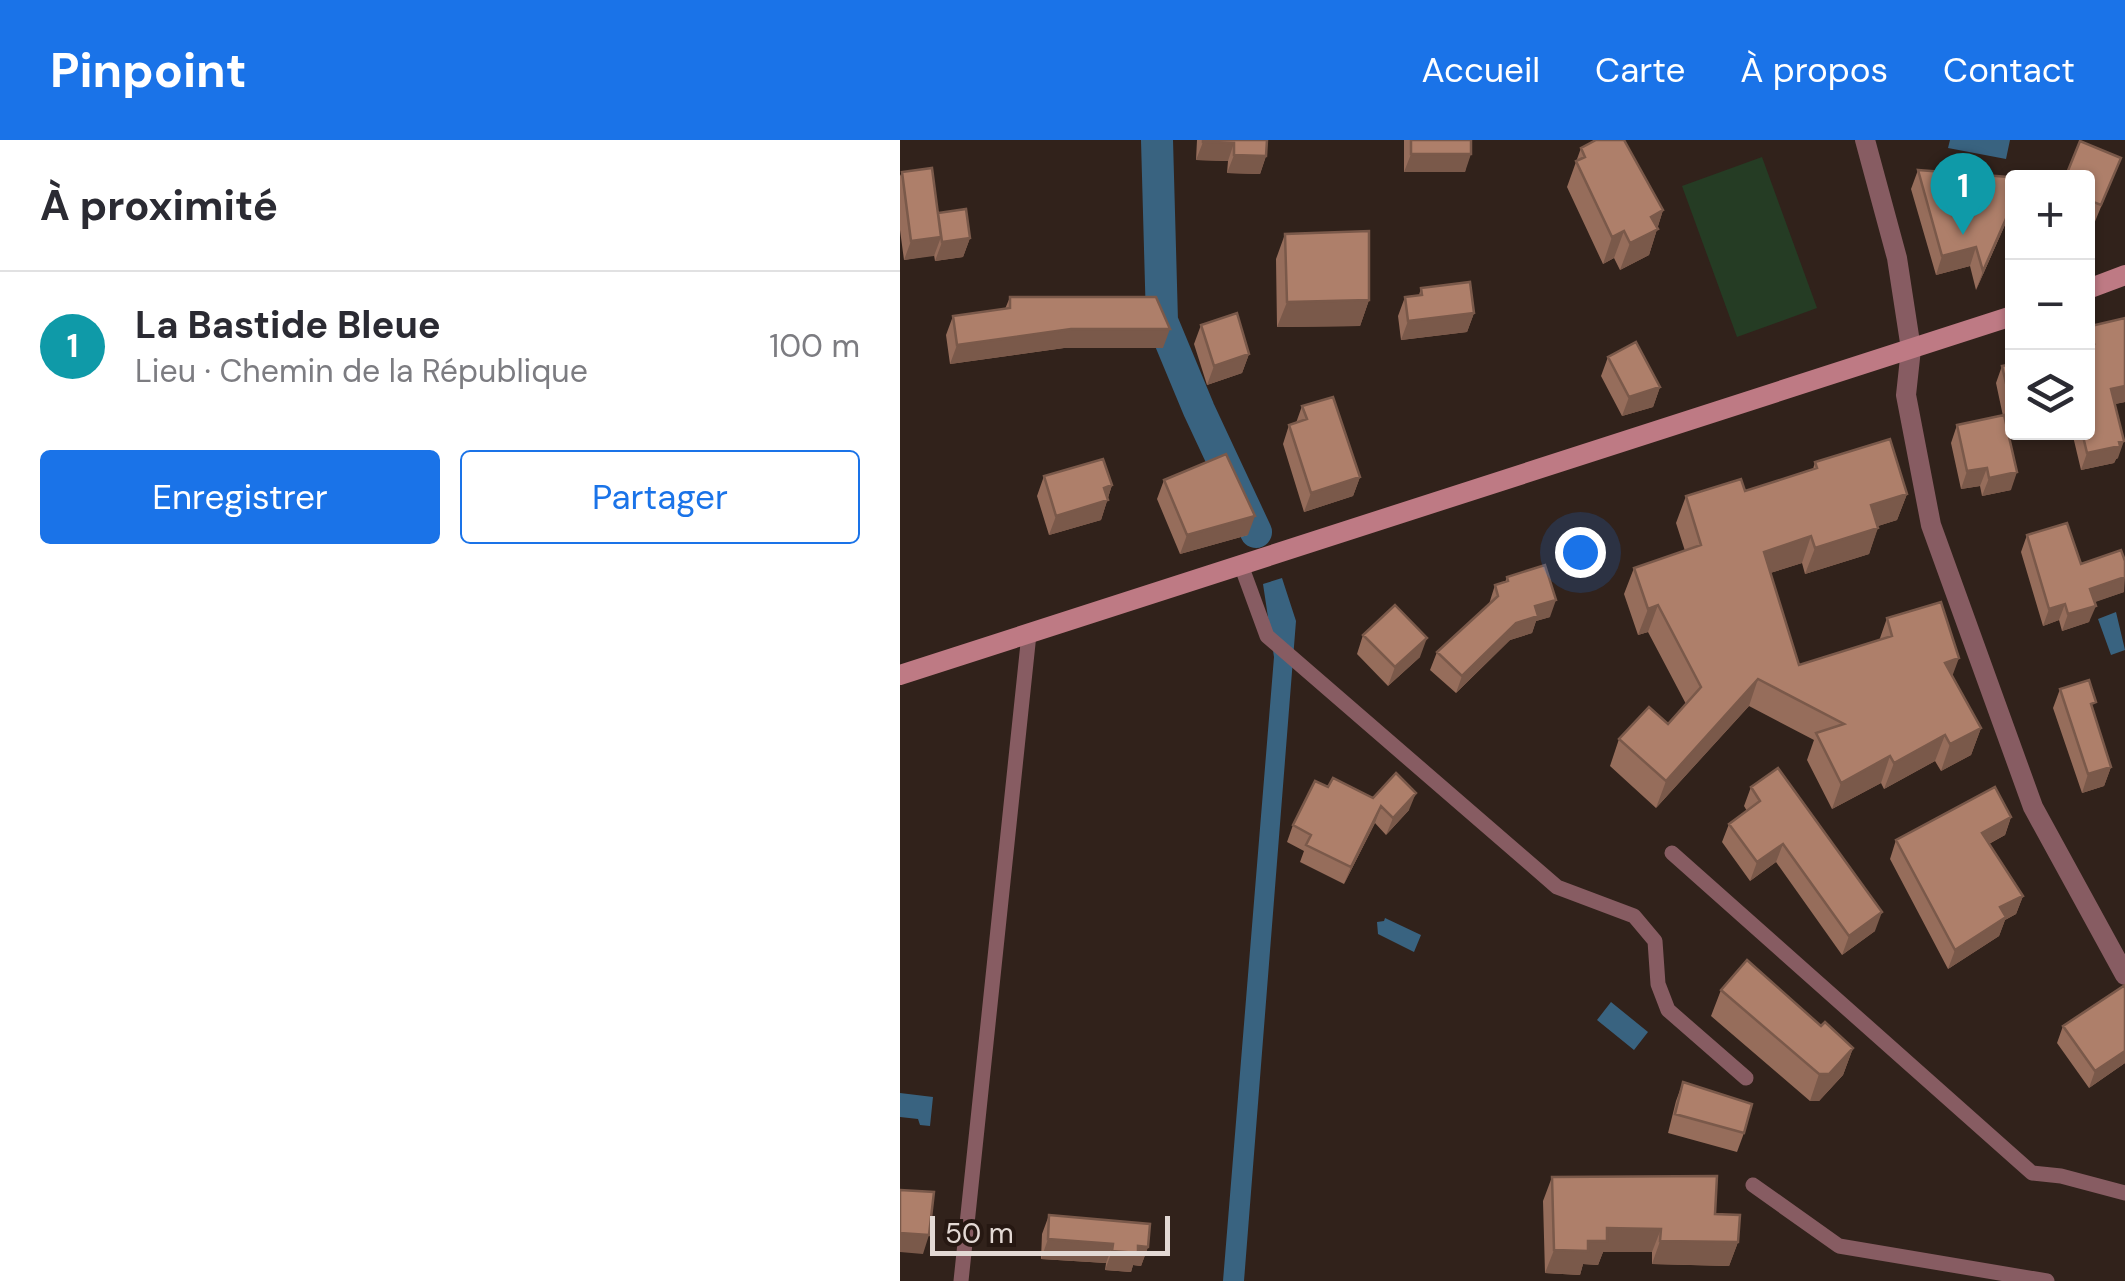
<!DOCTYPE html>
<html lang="fr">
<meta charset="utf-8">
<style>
:root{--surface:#fff;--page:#f7f7f7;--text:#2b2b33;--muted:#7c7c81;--line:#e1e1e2;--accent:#1a73e8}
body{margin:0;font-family:"DM Sans",sans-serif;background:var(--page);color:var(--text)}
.controls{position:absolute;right:30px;top:30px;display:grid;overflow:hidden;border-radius:10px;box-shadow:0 2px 8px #0004}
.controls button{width:90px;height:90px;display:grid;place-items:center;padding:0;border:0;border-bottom:2px solid var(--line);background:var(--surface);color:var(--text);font:50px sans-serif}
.scale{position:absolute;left:30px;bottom:25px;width:240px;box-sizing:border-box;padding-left:10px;border:5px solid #e3d9d4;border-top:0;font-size:28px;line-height:35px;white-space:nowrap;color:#e3d9d4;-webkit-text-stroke:8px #261812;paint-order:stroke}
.you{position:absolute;left:680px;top:412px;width:35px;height:35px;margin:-25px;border:8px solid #fff;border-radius:50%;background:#1a73e8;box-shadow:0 0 0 15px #1a73e833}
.badge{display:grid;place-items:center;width:65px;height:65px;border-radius:50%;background:var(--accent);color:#fff;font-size:32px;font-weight:700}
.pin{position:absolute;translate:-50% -82px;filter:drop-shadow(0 2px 5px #0008)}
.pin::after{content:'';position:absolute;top:52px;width:35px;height:30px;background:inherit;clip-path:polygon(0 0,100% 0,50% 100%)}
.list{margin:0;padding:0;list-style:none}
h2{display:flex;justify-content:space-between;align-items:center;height:130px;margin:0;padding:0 40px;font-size:42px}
h2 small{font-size:32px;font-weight:400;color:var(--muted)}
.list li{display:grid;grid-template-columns:65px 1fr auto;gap:30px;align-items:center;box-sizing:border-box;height:150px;padding:0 40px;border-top:2px solid var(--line)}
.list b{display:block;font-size:38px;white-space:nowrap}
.list p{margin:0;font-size:32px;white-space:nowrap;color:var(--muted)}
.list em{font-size:32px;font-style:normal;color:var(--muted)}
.actions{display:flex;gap:20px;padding:30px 40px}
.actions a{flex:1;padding:22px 0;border:2px solid var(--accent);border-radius:10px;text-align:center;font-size:35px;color:var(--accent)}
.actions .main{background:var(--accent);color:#fff}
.icon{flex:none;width:55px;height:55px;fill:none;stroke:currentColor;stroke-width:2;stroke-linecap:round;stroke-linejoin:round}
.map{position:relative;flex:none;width:1225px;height:1141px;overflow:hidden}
header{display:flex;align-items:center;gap:60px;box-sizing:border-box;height:140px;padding:0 50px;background:var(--accent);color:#fff}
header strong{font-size:48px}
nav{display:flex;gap:55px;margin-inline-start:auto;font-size:35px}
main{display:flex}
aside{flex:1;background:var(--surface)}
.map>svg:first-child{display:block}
.green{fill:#253c24}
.water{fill:#396380}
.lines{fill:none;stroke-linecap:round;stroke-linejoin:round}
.canal{stroke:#396380;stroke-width:32}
.lane{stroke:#875c62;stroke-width:15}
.street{stroke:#875c62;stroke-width:20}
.secondary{stroke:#be7a84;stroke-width:20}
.wall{fill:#966d5b}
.shaded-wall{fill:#7a594a}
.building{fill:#ae7f6a;stroke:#7a594a;stroke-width:2.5}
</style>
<header>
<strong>Pinpoint</strong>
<nav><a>Accueil</a><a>Carte</a><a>À propos</a><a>Contact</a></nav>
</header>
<main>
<aside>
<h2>À proximité<small></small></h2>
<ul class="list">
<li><span class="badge" style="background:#0f9aa8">1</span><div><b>La Bastide Bleue</b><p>Lieu · Chemin de la République</p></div><em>100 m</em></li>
</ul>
<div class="actions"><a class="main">Enregistrer</a><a>Partager</a></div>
</aside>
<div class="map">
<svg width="1225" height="1141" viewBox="0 0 1225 1141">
<rect width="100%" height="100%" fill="#31221b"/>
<!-- green -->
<path class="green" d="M862 17 917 168 837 197 782 46Z"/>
<!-- water -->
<path class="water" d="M1050 0H1110L1106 19 1048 8Z
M382 438 396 481 344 1141H323L374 517 363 444Z
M1216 472 1225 510 1211 515 1198 479Z
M485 778 521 795 514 812 478 794 477 782 484 781Z
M711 862 748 892 734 910 697 880Z
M0 953 33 957 30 986 20 985 18 979 0 977Z"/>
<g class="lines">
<!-- canal -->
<path class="canal" d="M257 0 262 181 299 270 356 392"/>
<!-- lane -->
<path class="lane" d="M341 425 367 496 657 747 734 776 755 801 758 844 768 870 846 938
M772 713 1132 1033 1161 1036 1225 1053
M853 1045 939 1106 1147 1141
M61 1141 129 494"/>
<!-- street -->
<path class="street" d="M965 0 997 118 1011 209 1006 255 1031 385 1133 667 1225 835"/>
<!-- secondary -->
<path class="secondary" d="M1188 149 1225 135
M0 535 1112 176"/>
</g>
<!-- wall -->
<path class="wall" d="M297 0H367L366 16 360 34 327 33 328 21 296 20Z
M504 0H571L565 32H504Z
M681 8 763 70 749 115 720 130 714 118 703 124 667 47Z
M1221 18 1194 84 1188 82V38Z
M1018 30 1112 69 1076 150 1070 126 1036 135 1011 49Z
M2 32 38 73 70 98 63 117 35 121 34 115 4 120 0 90V36Z
M385 94 469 160 460 186 377 187 376 119Z
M521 148 574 173 567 192 501 200 498 176 505 157 519 155Z
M110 157 263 208H164L50 224 46 195 53 176 105 169Z
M301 185 349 214 342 233 307 245 294 204Z
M1191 186 1225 262 1215 264 1218 318 1216 319 1214 323 1181 330 1172 292H1188V195Z
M708 217 760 247 753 267 722 276 701 236Z
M1112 224V286L1107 287 1111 350 1082 356 1080 346 1061 349 1051 303 1057 285 1103 276 1096 243 1102 226Z
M402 266 460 337 453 356 404 372 383 304 389 285 396 283Z
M915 322 1007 354 997 380 978 386 969 414 905 434 902 423 870 433 899 525 979 501 987 478 1052 536 1081 588 1071 615 1041 631 1035 621 984 649 981 643 932 669 907 620 914 600 849 566 756 668 710 626 719 599 768 584 786 564 748 492 738 495 724 454 734 428 785 411 776 383 786 356 845 351 913 329Z
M144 336 212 345 201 380 149 395 137 356Z
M264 340 348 395 280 414 257 359Z
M1127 395 1181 424 1224 452 1194 462 1189 482 1162 491 1159 480 1143 486 1121 412Z
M607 437 650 477 636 481 632 493 610 500 556 553 530 530 537 512 589 464 595 445 605 442Z
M463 495 520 517 488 546 457 514Z
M1160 549 1193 572 1211 627 1204 646 1182 653 1153 568Z
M428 647 473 658 509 670 486 695 475 683 444 744 400 722 404 711 387 702 393 685Z
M851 647 975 791 942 815 876 722 850 741 822 702 829 684 847 671 844 666Z
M1111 677 1105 695 1089 704 1123 756 1116 774 1105 780 1099 796 1048 829 990 719 996 700Z
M1225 845V923L1189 948 1157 903 1163 886Z
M821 850 921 886 953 908 943 935 919 961H910L811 876Z
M783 942 844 993 837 1012 768 993 776 961Z
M652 1037 815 1074 838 1102 829 1126 752 1124V1112H703L698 1125 683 1124 680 1135 645 1133 643 1061Z
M149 1075 248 1107 241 1126 233 1125 231 1132 205 1130 206 1123 141 1119 142 1094Z"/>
<!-- shaded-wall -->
<path class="shaded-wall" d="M303 2 334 3 328 21 296 20Z
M511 14H571L565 32H504Z
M334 15 366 16 360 34 327 33Z
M1112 65V69L1076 150 1083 131Z
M763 70 749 115 720 130 730 103 751 77Z
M724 91 714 118 703 124 712 97Z
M41 97 34 116 4 120 11 101Z
M70 98 63 117 35 121 42 102Z
M1076 107 1070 126 1036 135 1042 116Z
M469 160 460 186 377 187 387 162Z
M574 173 567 192 501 200 508 181Z
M171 189H270L263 208H164L50 224 57 205Z
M349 214 342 233 307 245 314 226Z
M1225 246V262L1205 266 1211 249Z
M760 247 753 267 722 276 729 257Z
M1112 270V286L1106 287Z
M1224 301 1218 318 1216 319 1214 323 1181 330 1187 313Z
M1087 328 1080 346 1061 349 1067 331Z
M1117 332 1111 350 1082 356 1089 338Z
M460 337 453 356 404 372 411 353Z
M212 345 201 380 149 395 156 376 204 348Z
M1007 354 997 380 962 391 971 365Z
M355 376 348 395 280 414 287 395Z
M978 388 969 414 905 434 915 408Z
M911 396 902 423 854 438 864 412Z
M1225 437 1224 452 1184 466 1190 449Z
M656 460 650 477 636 481 632 493 610 500 556 553 562 536 616 483 635 466Z
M1165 464 1159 480 1143 486 1149 469Z
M758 465 748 492 738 495 748 469Z
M1196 466 1189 482 1162 491 1168 474Z
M527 498 520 517 488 546 495 527Z
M1059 518 1049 545 1045 523Z
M858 539 849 566 756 668 766 641Z
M1081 588 1071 615 1041 631 1050 604Z
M1045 595 1035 621 984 649 994 623Z
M990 616 981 643 932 669 941 643Z
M1211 627 1204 646 1182 653 1188 634Z
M516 653 509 670 486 695 493 678Z
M481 666 475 683 444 744 451 727Z
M1111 677 1105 695 1075 711 1082 693Z
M883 704 876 722 850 741 857 722Z
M1123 756 1116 774 1105 780 1099 796 1048 829 1055 810 1100 767Z
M982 772 975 791 942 815 949 796Z
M953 908 943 935 919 961H910L919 934Z
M1225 911V923L1189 948 1195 931Z
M707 1088 761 1089 752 1112H703L698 1125 683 1124 680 1135 645 1133 654 1110 688 1101Z
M0 1093 29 1095 23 1114 0 1112Z
M148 1099 213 1104 206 1123 141 1119Z
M760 1101 838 1102 829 1126 752 1124Z
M238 1106 248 1107 241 1126 233 1125 231 1132 205 1130 212 1111Z"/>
<!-- building -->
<path class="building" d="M303 0H367L366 16 334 15V3L303 2Z
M511 0H571V14H511Z
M696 0H724L763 70 751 77 758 89 730 103 724 91 712 97 676 21 685 17 681 8Z
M1180 1 1221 18 1201 65 1188 60V38H1165Z
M32 28 41 97 11 101 2 32Z
M1018 30 1122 38H1112V65L1083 131 1076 107 1042 116Z
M66 69 70 98 42 102 38 73Z
M469 91V160L387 162 385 94Z
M570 142 574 173 508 181 505 157 522 155 521 148Z
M110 157H256L270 189H171L57 205 53 176 110 168Z
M337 173 349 214 314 226 301 185Z
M1225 178V246L1211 249 1224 301 1219 302 1220 306 1187 313 1182 292H1188V205L1194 204 1191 186Z
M736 202 760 247 729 257 708 217Z
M1112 224V270L1102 226Z
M433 257 460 337 411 353 389 285 407 279 402 266Z
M1104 275 1117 332 1089 338 1087 328 1067 331 1057 285Z
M990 299 1007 354 971 365 978 388 915 408 911 396 864 412 899 525 992 496 987 478 1041 462 1059 518 1045 523 1081 588 1050 604 1045 595 994 623 990 616 941 643 916 593 944 584 858 539 766 641 719 599 749 567 768 584 801 547 758 465 748 469 734 428 801 405 786 356 841 339 845 351 917 328 915 322Z
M326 314 355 376 287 395 264 340Z
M203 319 212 345 204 348 208 360 156 376 144 336Z
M1167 383 1181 424 1221 410 1225 421V437L1190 449 1196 466 1168 474 1165 464 1149 469 1127 395Z
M645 425 656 460 635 466 638 476 616 483 562 536 537 512 598 456 595 445 608 441 607 437Z
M495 465 527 498 495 527 463 495Z
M1189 540 1196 562 1191 564 1211 627 1188 634 1160 549Z
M878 628 982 772 949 796 883 704 857 722 829 684 860 661 851 647Z
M496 633 516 653 493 678 481 666 451 727 406 705 411 695 393 685 415 641 428 647 433 638 473 658Z
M1095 647 1111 677 1082 693 1123 756 1100 767 1106 777 1055 810 996 700Z
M847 820 921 886 925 882 953 908 929 934H919L821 850Z
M1225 845V911L1195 931 1163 886Z
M783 942 852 964 844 993 775 974Z
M817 1036 815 1074 840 1075 838 1102 760 1101 761 1089 707 1088V1101H688V1111L654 1110 652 1037Z
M0 1050 34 1052 29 1095 0 1093Z
M149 1075 250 1084 248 1107 238 1106V1113L212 1111 213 1104 148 1099Z"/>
</svg>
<div class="controls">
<button>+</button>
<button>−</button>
<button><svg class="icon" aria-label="layers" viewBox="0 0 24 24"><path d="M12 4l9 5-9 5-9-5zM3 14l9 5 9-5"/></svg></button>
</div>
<div class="scale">50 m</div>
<div class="you"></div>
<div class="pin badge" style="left:1063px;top:95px;background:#0f9aa8">1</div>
</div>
</main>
